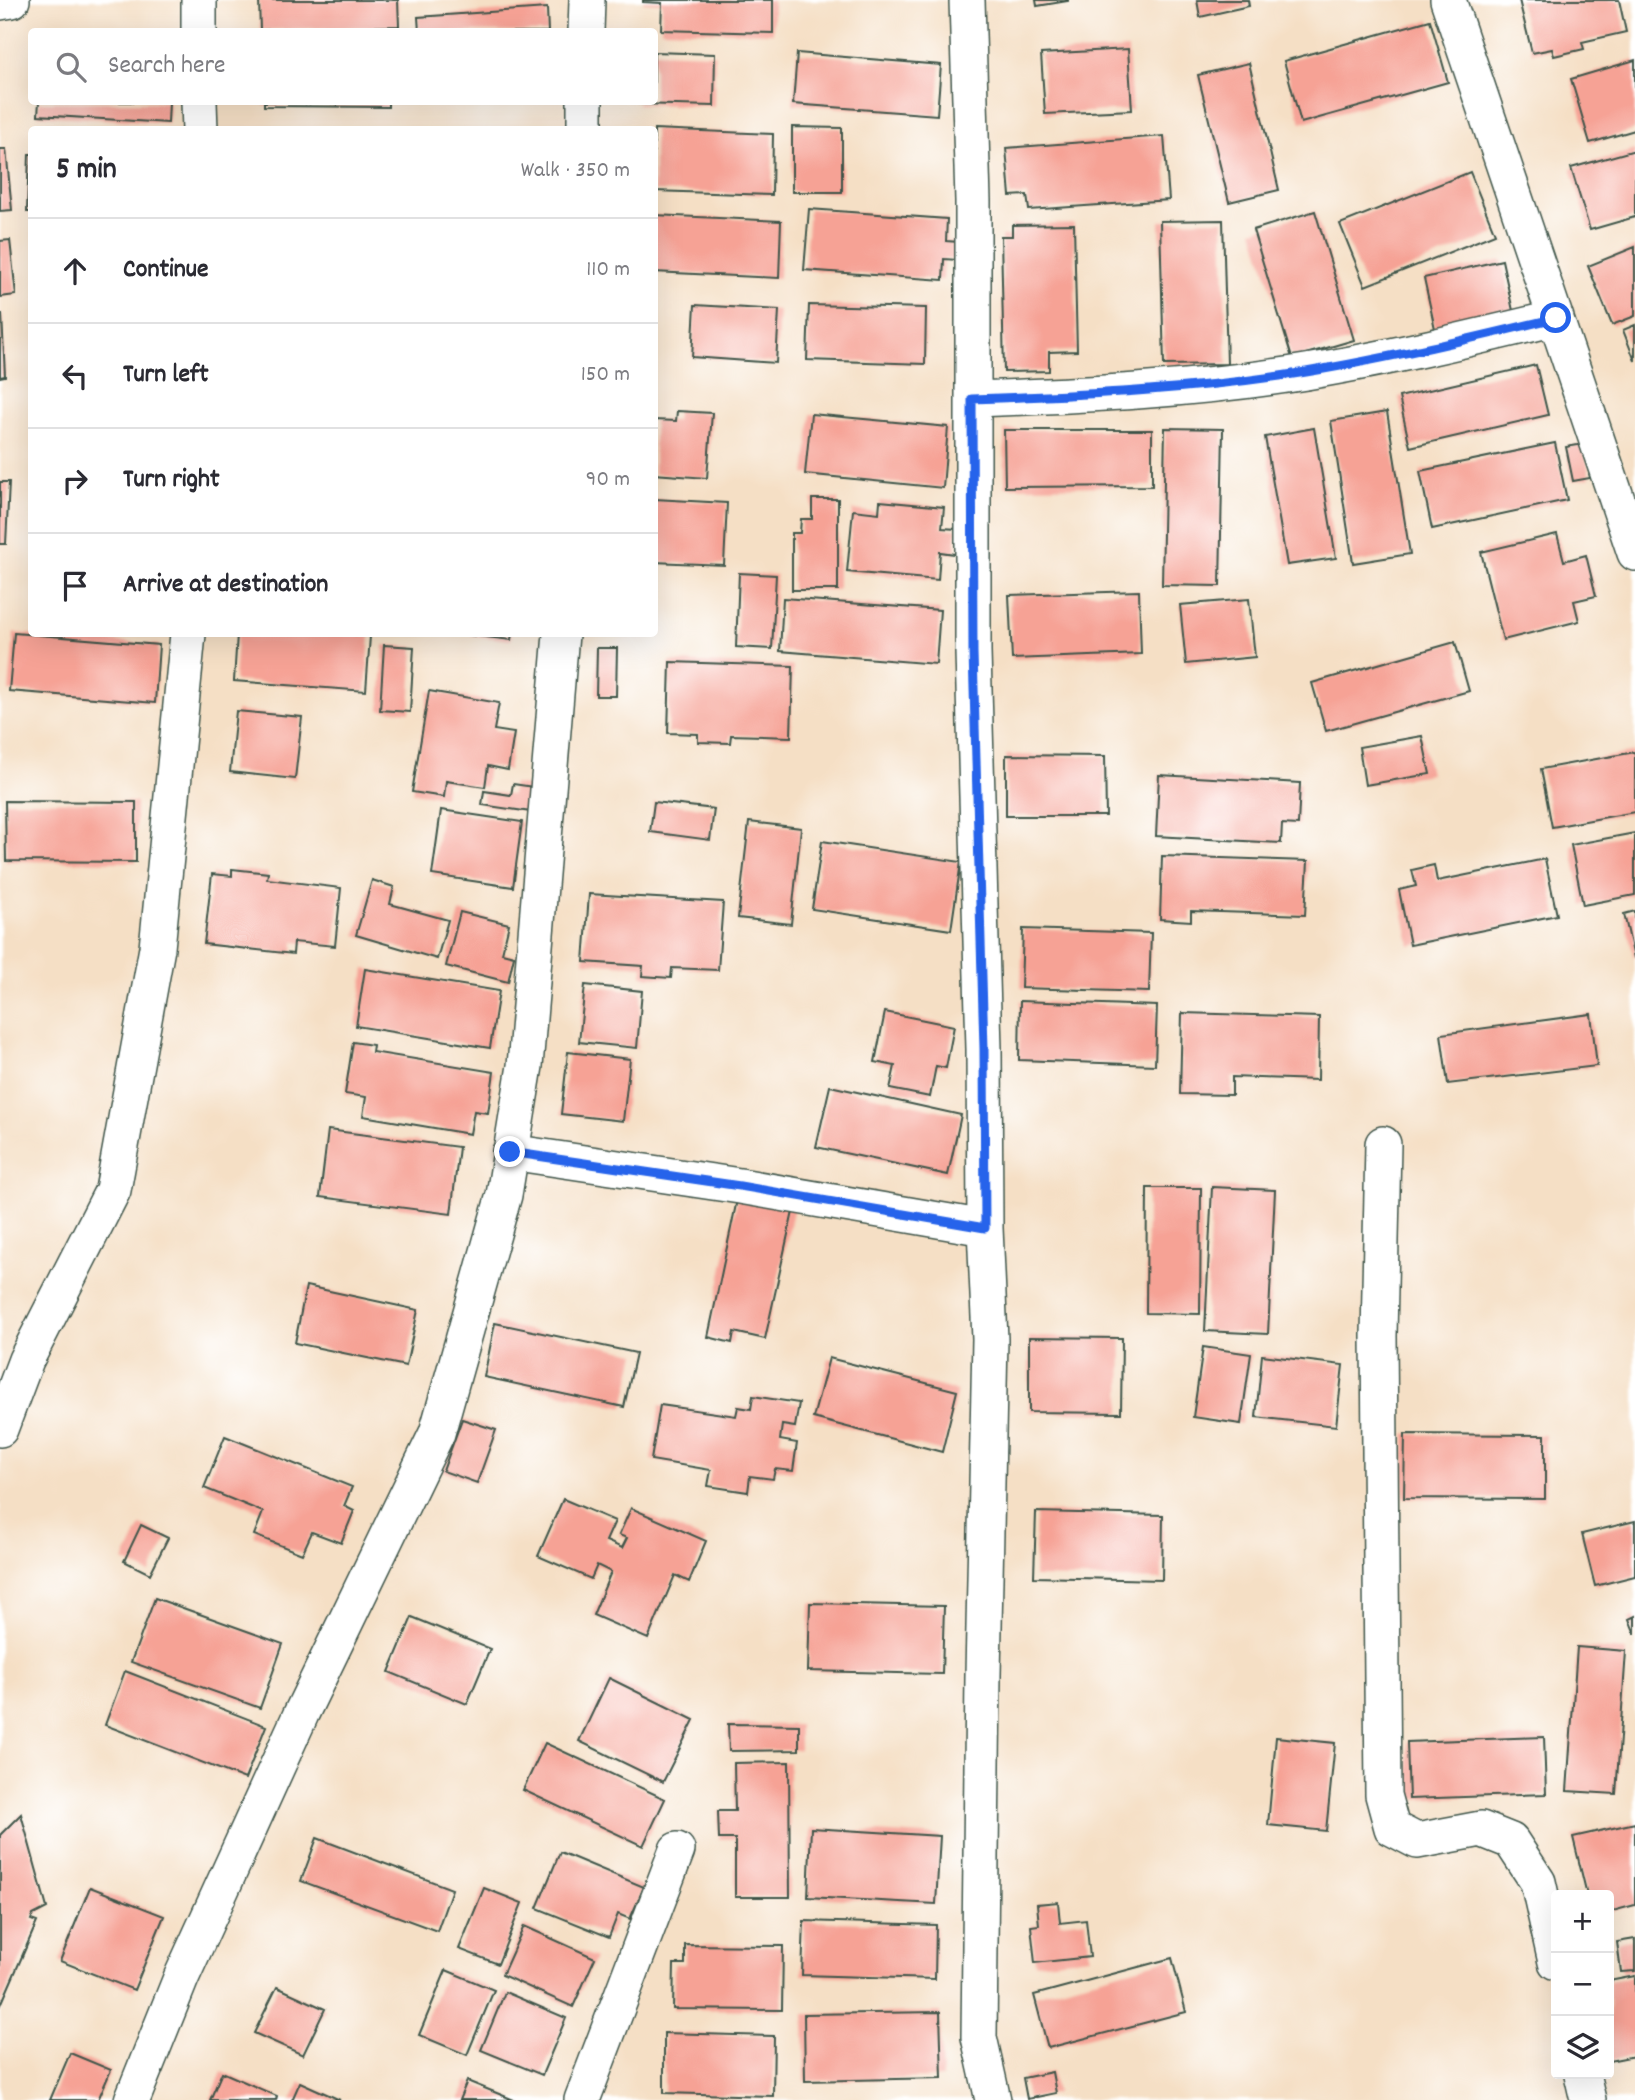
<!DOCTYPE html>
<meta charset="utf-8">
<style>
:root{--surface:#fff;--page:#f7f7f7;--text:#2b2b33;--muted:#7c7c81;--line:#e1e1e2}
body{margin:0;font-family:Dekko,sans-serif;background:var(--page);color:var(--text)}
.controls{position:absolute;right:21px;bottom:21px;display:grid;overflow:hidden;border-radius:7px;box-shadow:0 7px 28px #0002}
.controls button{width:63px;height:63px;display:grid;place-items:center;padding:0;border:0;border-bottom:2px solid var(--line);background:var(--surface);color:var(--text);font:35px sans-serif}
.stop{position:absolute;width:21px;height:21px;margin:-16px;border:5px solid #2563eb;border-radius:50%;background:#fff}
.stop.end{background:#2563eb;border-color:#fff;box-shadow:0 2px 7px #0008}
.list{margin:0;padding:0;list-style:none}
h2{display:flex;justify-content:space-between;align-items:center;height:91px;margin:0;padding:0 28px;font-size:30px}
h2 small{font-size:23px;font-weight:400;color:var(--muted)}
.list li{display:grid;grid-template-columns:46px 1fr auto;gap:21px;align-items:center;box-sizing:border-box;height:105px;padding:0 28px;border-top:2px solid var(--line)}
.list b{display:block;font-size:26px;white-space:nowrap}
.list em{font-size:23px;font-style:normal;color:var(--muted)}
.icon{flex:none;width:38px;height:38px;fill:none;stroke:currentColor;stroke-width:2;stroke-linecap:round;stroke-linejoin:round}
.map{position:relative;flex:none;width:1635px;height:2100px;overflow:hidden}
.search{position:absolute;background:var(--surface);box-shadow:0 7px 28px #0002;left:28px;top:28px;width:630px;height:77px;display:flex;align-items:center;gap:18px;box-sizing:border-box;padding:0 24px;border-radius:7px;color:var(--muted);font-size:26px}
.panel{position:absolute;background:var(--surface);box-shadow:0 7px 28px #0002;left:28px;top:126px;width:630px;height:511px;border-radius:7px}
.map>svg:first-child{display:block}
.building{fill:#f6a295}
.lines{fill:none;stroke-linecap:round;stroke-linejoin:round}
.street-casing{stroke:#3f554a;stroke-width:38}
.street{stroke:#fff;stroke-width:35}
.route{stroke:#2563eb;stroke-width:9}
</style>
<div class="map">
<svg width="1635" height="2100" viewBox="0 0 1635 2100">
<rect width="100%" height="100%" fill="#fff"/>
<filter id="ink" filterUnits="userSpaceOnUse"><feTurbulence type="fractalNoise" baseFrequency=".0143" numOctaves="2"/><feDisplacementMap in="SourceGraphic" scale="14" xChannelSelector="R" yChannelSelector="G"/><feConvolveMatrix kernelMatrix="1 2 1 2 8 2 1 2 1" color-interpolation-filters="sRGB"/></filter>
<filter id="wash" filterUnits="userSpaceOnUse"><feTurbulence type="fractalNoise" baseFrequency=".00686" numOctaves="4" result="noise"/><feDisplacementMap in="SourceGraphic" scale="28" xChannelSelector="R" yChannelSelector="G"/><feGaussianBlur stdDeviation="1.57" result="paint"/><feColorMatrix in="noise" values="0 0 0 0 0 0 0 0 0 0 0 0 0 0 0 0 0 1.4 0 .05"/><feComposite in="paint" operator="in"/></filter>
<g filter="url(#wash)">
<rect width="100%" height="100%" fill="#f5dfc5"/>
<g id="blocks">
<!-- building -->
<path class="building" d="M259 0H398L399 26 260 30Z
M643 0H773V33L661 30 662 3 643 2Z
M1036 0H1068V1L1037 6Z
M1197 0H1248L1249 6 1200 17Z
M1519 0H1619L1626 32 1582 42 1584 49 1554 56 1552 49 1532 53Z
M547 8 548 32H419L418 17Z
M1430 20 1448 82 1301 123 1284 61Z
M1128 49 1132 110 1045 114 1041 54Z
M654 52 715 54 714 106 637 104 638 102H654Z
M797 53 941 65 937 115 793 104Z
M1635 60V130L1590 143 1571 79Z
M1249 63 1279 190 1229 202 1198 75Z
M39 102H169L168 123 38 115Z
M264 102H388V107L264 106Z
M792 127 842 128V192H792Z
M654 129 773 134 772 195 654 191Z
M1164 136 1169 200 1029 210 1027 195 1010 196 1006 148Z
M0 149H6L12 210 0 211Z
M1635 150V217L1590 230 1571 168Z
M29 154H32V212H27Z
M1470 172 1495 234 1365 286 1340 224Z
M809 209 947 219 946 241 959 242 958 260 944 259 943 280 804 270Z
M1315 211 1354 340 1292 358 1253 230Z
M654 215 781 221 779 278 654 272Z
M1223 220 1227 364 1164 365 1160 221Z
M1074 224 1077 351 1049 352V371L1004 372 1001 236H1012V225Z
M10 240 16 295 0 297V241Z
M1635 247V316L1612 325 1588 266Z
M1502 260 1515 320 1437 338 1424 278Z
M695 305 779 310 776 363 692 357Z
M809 305 926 308 925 364 807 360Z
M0 314H2L5 376 0 377Z
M1635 325V361L1623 330Z
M1536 365 1548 415 1410 447 1399 397Z
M677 411 712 413 707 478 654 474V420L676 421Z
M1387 412 1410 554 1353 563 1331 421Z
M811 414 948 427 943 488 805 474Z
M1165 428 1223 429 1220 586 1162 585Z
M1314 428 1336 558 1287 565 1265 437Z
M1004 430H1152V486L1005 487Z
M1555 443 1567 500 1432 529 1420 471Z
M1584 444 1590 478 1573 481 1566 447Z
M0 482H9L6 544H0Z
M654 499 727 503 724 565 654 562Z
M812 499H838V590H792V533H800L801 519H812Z
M880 501 944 507 942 528 957 529 955 554 940 552 938 580 847 572 853 510 879 513Z
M1557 534 1564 561 1586 555 1596 596 1574 601 1579 621 1503 640 1481 552Z
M739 573 776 575 772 649 736 647Z
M1139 591 1141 654 1012 659 1009 595Z
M783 598 940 610 936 664 780 651Z
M1249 599 1255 657 1186 664 1180 605Z
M14 633 159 645 155 703 9 691Z
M237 634H338L370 636 366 691 234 681Z
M470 634H512L511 640 470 635Z
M1455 642 1469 691 1326 731 1312 683Z
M384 645 414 647 410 712 380 710Z
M597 648H617L616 696H596Z
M670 662 793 666 791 737 731 735 730 743 698 742V734L668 733Z
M429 691 499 703 494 730 514 733 508 770 488 766 485 787 446 781 444 797 412 792Z
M236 711 302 717 295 779 230 772Z
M1422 736 1430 774 1365 785 1359 747Z
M1635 752V812L1552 827 1541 769Z
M1006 755 1105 756 1106 816H1006Z
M1159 775 1300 783 1298 825 1282 824 1281 843 1156 836Z
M513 784 541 788 538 813 482 805 484 791 511 795Z
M5 801 136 802V862L6 861Z
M654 802 714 809 710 840 650 832Z
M441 810 522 822 513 887 432 875Z
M749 822 801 828 791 924 738 918Z
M1635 833V895L1583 905 1571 845Z
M822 841 961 862 951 930 812 909Z
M1162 856 1308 861 1305 915 1191 911V921L1160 919Z
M1545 859 1557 915 1410 945 1399 890 1416 886 1412 870 1434 865 1437 881Z
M232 869 268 873 267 879 341 888 335 946 294 942 293 954 204 944 212 874 232 876Z
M372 880 394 887 390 904 448 920 437 959 356 935Z
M589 894 723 902 718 970 672 968 671 978 642 976 643 966 584 962Z
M1635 911V957L1634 958 1624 914Z
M460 912 509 924 502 953 514 956 508 982 446 966Z
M1023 929 1151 933 1149 992 1021 988Z
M365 969 499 991 490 1048 356 1026Z
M585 985 642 991 637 1048 579 1042Z
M1020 1001 1157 1006 1155 1065 1019 1060Z
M885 1012 954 1026 946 1068 936 1066 930 1097 890 1089 895 1066 875 1062Z
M1182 1013 1319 1017 1318 1080 1232 1077V1095L1180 1094Z
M1591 1014 1597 1066 1448 1084 1441 1034Z
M353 1042 373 1045 372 1052 494 1072 488 1113 474 1111 470 1134 363 1116 366 1097 345 1094Z
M568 1052 630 1059 623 1121 561 1114Z
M830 1086 961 1115 948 1175 816 1147Z
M328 1130 459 1147 451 1214 320 1197Z
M1212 1187 1275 1190 1268 1334 1205 1331Z
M1147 1188H1201L1200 1314 1146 1313Z
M738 1195 794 1207 765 1339 734 1332 732 1343 708 1337Z
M306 1286 418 1310 406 1366 295 1343Z
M495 1323 636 1353 624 1407 484 1377Z
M1029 1337 1122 1338 1121 1413 1029 1412Z
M1203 1347 1251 1354 1241 1424 1193 1417Z
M1262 1355 1343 1365 1336 1426 1256 1417Z
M829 1358 957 1391 942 1452 813 1418Z
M753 1396 799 1403 795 1427 782 1425 780 1440 797 1443 793 1471 775 1469 773 1479 750 1476 748 1492 708 1486 711 1470 651 1460 660 1405 736 1416 738 1407 751 1409Z
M462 1419 496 1430 477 1483 443 1471Z
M1405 1434 1545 1435V1499L1404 1498Z
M225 1436 352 1487 344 1506 354 1511 341 1543 312 1532 302 1554 254 1535 263 1512 204 1488Z
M563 1499 615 1521 606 1541 622 1548 627 1538 619 1535 631 1508 706 1541 689 1582 675 1575 648 1639 593 1615 611 1572 597 1565 591 1579 538 1556Z
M1036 1512 1163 1515 1162 1580 1034 1577Z
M1635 1521V1576L1595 1586 1582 1534Z
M141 1525 168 1538 150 1574 124 1561Z
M155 1598 283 1644 260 1708 131 1662Z
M810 1603 944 1606 942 1674 808 1671Z
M1635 1616V1634L1629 1619Z
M412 1617 490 1649 467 1704 389 1672Z
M1577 1647 1626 1651 1616 1794 1567 1791Z
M125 1671 266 1726 245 1779 105 1725Z
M609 1678 694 1720 663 1782 579 1741Z
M728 1724 799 1725V1750L729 1751Z
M1276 1737 1335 1743 1326 1831 1268 1825Z
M1544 1737 1546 1794 1409 1799 1407 1742Z
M545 1743 665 1799 643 1846 523 1790Z
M789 1762 790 1897H735V1839H719L718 1811H735L734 1763Z
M21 1814 47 1908 33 1915 31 1920 37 1922 0 2007V1835Z
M1635 1823V1905L1609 1912V1895H1587L1573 1837Z
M811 1828 940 1836 936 1904 808 1897Z
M317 1838 452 1889 437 1931 301 1881Z
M560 1852 644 1887 630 1919 618 1914 609 1937 537 1908Z
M90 1887 164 1916 134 1990 60 1961Z
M484 1888 522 1903 498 1964 459 1949Z
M1058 1902 1060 1923 1086 1920 1090 1957 1035 1963 1031 1926 1039 1925 1037 1904Z
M804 1921 936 1925 935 1979 802 1975Z
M524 1926 595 1958 573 2007 502 1975Z
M1635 1939V1971L1621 1972 1617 1942Z
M685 1945 783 1946 782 2010 673 2009 674 1964H685Z
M1172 1958 1186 2012 1048 2048 1034 1995Z
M446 1970 494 1990 467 2055 419 2035Z
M1635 1976V2056L1609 2061V1981Z
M277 1987 325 2009 303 2055 254 2033Z
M505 1992 566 2018 542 2075 481 2050Z
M940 2012 942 2078 805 2081 804 2014Z
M664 2033 774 2036 773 2096 664 2093Z
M70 2053 111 2070 98 2100H50Z
M222 2072 277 2096 276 2100H210Z
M1052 2072 1056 2093 1027 2099 1023 2078Z
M467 2081 514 2100H459Z
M300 2082 340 2100H292Z"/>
</g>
</g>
<g filter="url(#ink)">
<use href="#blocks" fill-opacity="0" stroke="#3f554a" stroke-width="2"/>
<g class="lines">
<!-- street casing -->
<g class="street-casing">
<path id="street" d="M199 0V32
M967 0 973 201V652L984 1049 985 1228 990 1339 983 1675 979 2037 993 2100
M1448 0 1635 553
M0 2 12 0
M586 32 587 0
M199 102 200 130
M585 130V102
M973 399C1084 395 1196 390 1306 372 1390 358 1473 338 1556 318
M1383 1144 1379 1336 1383 1795 1392 1828 1417 1841 1481 1829 1511 1841 1538 1882 1556 1962
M510 1152 740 1186 985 1228
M0 1429 26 1360 113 1190 157 948 188 634
M1582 2074 1588 2100
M132 2100 181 1978 301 1714 437 1433 504 1195 525 1066 561 634
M582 2100 677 1850"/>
</g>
<!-- street -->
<use href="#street" class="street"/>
</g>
</g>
<g class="lines" filter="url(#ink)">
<!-- route -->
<path class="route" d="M510 1152 740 1186 985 1228 984 1049 973 652 972 399C1084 395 1196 390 1306 372 1390 358 1473 338 1556 318"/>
</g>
</svg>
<div class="controls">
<button>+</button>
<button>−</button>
<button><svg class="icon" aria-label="layers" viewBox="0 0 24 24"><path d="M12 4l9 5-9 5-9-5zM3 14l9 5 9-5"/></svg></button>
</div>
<div class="stop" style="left:1556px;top:318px"></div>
<div class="stop end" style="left:510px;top:1152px"></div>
<div class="search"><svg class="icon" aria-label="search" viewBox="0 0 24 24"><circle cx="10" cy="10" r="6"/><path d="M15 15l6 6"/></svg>Search here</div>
<section class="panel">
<h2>5 min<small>Walk · 350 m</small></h2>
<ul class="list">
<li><svg class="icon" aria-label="ahead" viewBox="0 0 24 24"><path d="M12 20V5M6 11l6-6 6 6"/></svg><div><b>Continue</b></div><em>110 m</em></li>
<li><svg class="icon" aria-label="left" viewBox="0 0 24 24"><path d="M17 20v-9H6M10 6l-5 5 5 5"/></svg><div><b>Turn left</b></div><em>150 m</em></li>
<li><svg class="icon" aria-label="right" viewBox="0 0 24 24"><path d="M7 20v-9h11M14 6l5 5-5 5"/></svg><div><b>Turn right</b></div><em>90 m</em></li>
<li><svg class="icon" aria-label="arrive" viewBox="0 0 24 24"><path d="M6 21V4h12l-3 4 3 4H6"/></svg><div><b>Arrive at destination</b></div></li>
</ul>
</section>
</div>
